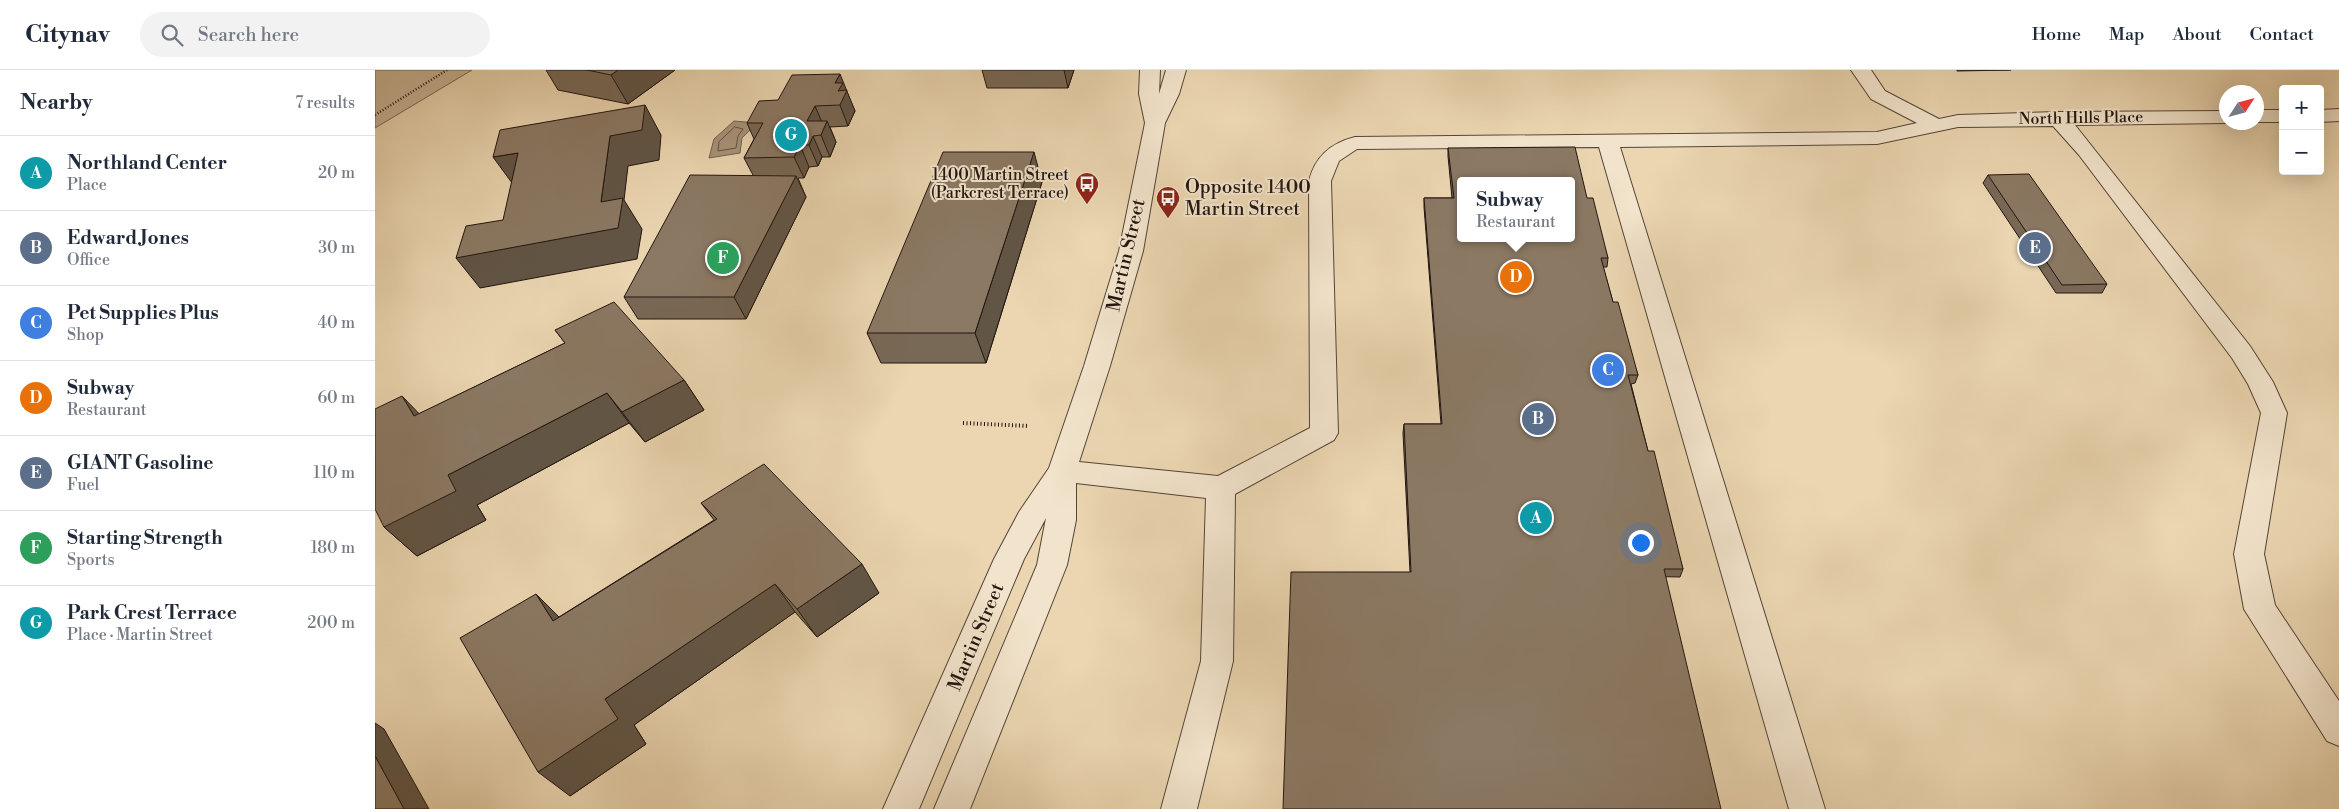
<!DOCTYPE html>
<meta charset="utf-8">
<style>
:root{--surface:#fff;--page:#f2f2f3;--text:#1f2937;--muted:#747a83;--line:#e0e1e3;--accent:#0f766e}
body{margin:0;font-family:"Libre Bodoni",serif;background:var(--page);color:var(--text)}
.controls{position:absolute;right:15px;top:15px;display:grid;overflow:hidden;border-radius:5px;box-shadow:0 5px 20px #0002}
.controls button{width:45px;height:45px;display:grid;place-items:center;padding:0;border:0;border-bottom:1px solid var(--line);background:var(--surface);color:var(--text);font:25px sans-serif}
.compass{position:absolute;left:1844px;top:15px;width:45px;height:45px;border-radius:50%;background:var(--surface);box-shadow:0 5px 20px #0002;rotate:54deg}
.you{position:absolute;left:1265px;top:472px;width:18px;height:18px;margin:-12px;border:4px solid #fff;border-radius:50%;background:#1a73e8;box-shadow:0 0 0 8px #1a73e833}
.badge{display:grid;place-items:center;width:32px;height:32px;border-radius:50%;background:var(--accent);color:#fff;font-size:16px;font-weight:700}
.pin{position:absolute;translate:-50% -50%;border:2px solid #fff;box-shadow:0 1px 5px #0006}
.popup{position:absolute;left:1082px;top:107px;width:118px;height:65px;box-sizing:border-box;display:grid;place-content:center;border-radius:5px;background:var(--surface);filter:drop-shadow(0 1px 4px #0005);font-size:16px;white-space:nowrap;color:var(--muted)}
.popup b{font-size:19px;color:var(--text)}
.popup::after{content:'';position:absolute;left:50%;top:100%;margin-left:-10px;border:10px solid transparent;border-top-color:var(--surface)}
.list{margin:0;padding:0;list-style:none}
h2{display:flex;justify-content:space-between;align-items:center;height:65px;margin:0;padding:0 20px;font-size:21px}
h2 small{font-size:16px;font-weight:400;color:var(--muted)}
.list li{display:grid;grid-template-columns:32px 1fr auto;gap:15px;align-items:center;box-sizing:border-box;height:75px;padding:0 20px;border-top:1px solid var(--line)}
.list b{display:block;font-size:19px;white-space:nowrap}
.list p{margin:0;font-size:16px;white-space:nowrap;color:var(--muted)}
.list em{font-size:16px;font-style:normal;color:var(--muted)}
.icon{flex:none;width:28px;height:28px;fill:none;stroke:currentColor;stroke-width:2;stroke-linecap:round;stroke-linejoin:round}
.map{position:relative;flex:none;width:1964px;height:739px;overflow:hidden}
header{display:flex;align-items:center;gap:30px;box-sizing:border-box;height:70px;padding:0 25px;background:var(--surface);border-bottom:1px solid var(--line)}
header strong{font-size:24px}
nav{display:flex;gap:28px;margin-inline-start:auto;font-size:18px}
.search{width:350px;height:45px;background:var(--page);display:flex;align-items:center;gap:12px;box-sizing:border-box;padding:0 18px;border-radius:28px;color:var(--muted);font-size:19px}
main{display:flex}
aside{flex:1;background:var(--surface)}
.map>svg:first-child{display:block}
.green{fill:#c9b596;stroke:#766553}
.water{fill:#a7947a;stroke:#726150}
.lines{fill:none;stroke-linecap:round;stroke-linejoin:round}
.shore{stroke:#645445;stroke-width:1}
.minor-casing{stroke:#544538;stroke-width:2}
.path-far1{stroke:#221510;stroke-width:2.5;stroke-dasharray:1 2;stroke-linecap:butt}
.path{stroke:#221510;stroke-width:4;stroke-dasharray:1 2.5;stroke-linecap:butt}
.minor{fill:#f2e4cc;fill-rule:evenodd}
.wall{fill:#786856;stroke:#221510}
.shaded-wall{fill:#615546;stroke:#221510}
.building{fill:#8b7964;stroke:#221510;fill-rule:evenodd}
.labels{text-anchor:middle;dominant-baseline:central;stroke-width:4;stroke-linejoin:round;paint-order:stroke}
.far-street-label{font-size:16px;fill:#221510;stroke:#f2e4cc}
.far-poi-label{font-size:16px;fill:#221510;stroke:#f2e4cc;text-anchor:end}
.poi-label{font-size:19px;fill:#221510;stroke:#f2e4cc;text-anchor:start}
.street-label{font-size:19px;fill:#221510;stroke:#f2e4cc}
</style>
<header>
<strong>Citynav</strong>
<div class="search"><svg class="icon" aria-label="search" viewBox="0 0 24 24"><circle cx="10" cy="10" r="6"/><path d="M15 15l6 6"/></svg>Search here</div>
<nav><a>Home</a><a>Map</a><a>About</a><a>Contact</a></nav>
</header>
<main>
<aside>
<h2>Nearby<small>7 results</small></h2>
<ul class="list">
<li><span class="badge" style="background:#0f9aa8">A</span><div><b>Northland Center</b><p>Place</p></div><em>20 m</em></li>
<li><span class="badge" style="background:#5c6f8a">B</span><div><b>Edward Jones</b><p>Office</p></div><em>30 m</em></li>
<li><span class="badge" style="background:#3f7fe0">C</span><div><b>Pet Supplies Plus</b><p>Shop</p></div><em>40 m</em></li>
<li><span class="badge" style="background:#e8710a">D</span><div><b>Subway</b><p>Restaurant</p></div><em>60 m</em></li>
<li><span class="badge" style="background:#5c6f8a">E</span><div><b>GIANT Gasoline</b><p>Fuel</p></div><em>110 m</em></li>
<li><span class="badge" style="background:#2e9e5b">F</span><div><b>Starting Strength</b><p>Sports</p></div><em>180 m</em></li>
<li><span class="badge" style="background:#0f9aa8">G</span><div><b>Park Crest Terrace</b><p>Place · Martin Street</p></div><em>200 m</em></li>
</ul>
</aside>
<div class="map">
<svg width="1964" height="739" viewBox="0 0 1964 739">
<rect width="100%" height="100%" fill="#ebd6b1"/>
<filter id="stains"><feTurbulence type="fractalNoise" baseFrequency=".004" numOctaves="4"/><feColorMatrix values="0 0 0 0 .2 0 0 0 0 .09 0 0 0 0 .02 0 0 0 .5 -.17"/></filter>
<radialGradient id="worn" r=".72"><stop offset=".6" stop-color="#630" stop-opacity="0"/><stop offset="1" stop-color="#630" stop-opacity=".3"/></radialGradient>
<!-- green -->
<path class="green" d="M0 0H97L0 58Z"/>
<!-- water -->
<path class="water" d="M359 51 382 53 367 68 365 83 334 88 339 69Z"/>
<g class="lines">
<!-- shore -->
<path class="shore" d="M360 57 368 59 363 66 361 78 343 81 344 72Z"/>
<!-- minor casing -->
<g class="minor-casing">
<path id="minor" d="M765 0H785L784 24 791 0H811L804 24 790 53 768 181 735 296 704 392 843 406 935 358 934 111C940 86 956 73 980 67L1502 62 1542 53 1496 29 1476 0H1496L1510 21 1564 49 1583 45 1682 42 1852 41V52H1855L1852 53 1700 55 1875 276 1898 312 1912 343 1889 484 1900 535 1964 631V676L1952 671 1869 539 1859 484 1886 343 1873 314 1857 288 1704 85 1678 56 1583 57 1502 74 1245 77 1450 739H1414L1224 77 982 79 964 91 956 111 963 363 959 370 860 424 858 591 822 739H786L826 591 831 428 701 413V450L692 495 595 739H559L662 495 671 448 649 489 544 739H508L619 489 644 442 674 398 709 296 744 181 770 53 764 24Z
M1964 39V51L1945 52V40Z
M1882 40H1908V52H1882Z"/>
</g>
<!-- path-far1 -->
<path class="path-far1" d="M0 45 72 0"/>
<!-- path -->
<path class="path" d="M588 353 654 356"/>
<!-- minor -->
<use href="#minor" class="minor"/>
</g>
<!-- wall -->
<path class="wall" d="M171 0H300L253 34 183 20Z
M607 0H699L693 18H612Z
M1582 0H1636L1582 1Z
M471 20 480 41 473 56 455 57 461 72 455 87H447L443 96 434 97 429 108H423L431 127 371 249H263L249 227 378 105 369 88 379 69 372 53Z
M1073 78 1212 128 1233 188 1232 197H1228L1238 232 1263 305 1260 313 1256 314 1273 381 1308 499 1305 507 1035 502 1028 363 1029 354H1066L1049 137V128H1077L1073 86Z
M1613 105 1732 214 1727 223H1681L1608 113Z
M667 112 611 293H506L492 263Z
M180 260 309 310 329 340 270 372 254 353 102 435 111 450 42 486 9 457 44 344 190 273Z
M326 433 504 523 442 567 420 542 259 655 271 674 195 726 161 524 184 547 339 450Z"/>
<!-- shaded-wall -->
<path class="shaded-wall" d="M243 0H300L253 34 236 5Z
M689 0H699L693 18Z
M465 4 480 41 473 56 465 35 460 13Z
M270 35 286 65 284 90 253 96 249 130 267 159 262 189 105 218 81 188 226 132 235 66Z
M440 36 449 57 432 51Z
M452 51 461 72 455 87 446 65Z
M438 66 447 87 443 96 434 75Z
M425 75 434 97 429 108 419 87Z
M659 82 667 112 611 293 600 263Z
M143 83 140 117 118 87Z
M421 106 431 127 371 249 359 227Z
M309 310 329 340 270 372 247 342Z
M232 323 254 353 102 435 111 450 42 486 9 457 73 405Z
M27 326 56 356 39 346Z
M487 494 504 523 442 567 422 539Z
M400 514 420 542 259 655 271 674 195 726 163 702 230 629Z
M161 524 189 552 178 551Z
M0 653 9 659 54 739H29L0 686Z"/>
<!-- building -->
<path class="building" d="M212 0H243L236 5Z
M465 4 460 13H468L463 21 472 20 465 35 440 36 432 51H452L446 65 438 66 434 75H425L419 87 369 88 388 53H372L384 31 403 30 417 5Z
M270 35 267 60 235 66 226 132 248 128 243 158 81 188 91 156 128 150 143 83 118 87 125 60Z
M1200 77 1212 128H1218L1233 188H1226L1238 232H1243L1263 305H1253L1273 381H1279L1308 499H1289L1346 739H908L916 502H1036L1029 354H1067L1049 128H1079L1073 78ZM1086 111H1196V168H1086Z
M568 82H659L600 263H492Z
M1654 104 1732 214 1687 215 1613 105Z
M315 105 421 106 359 227H249Z
M239 232 309 310 247 342 232 323 73 405 81 421 9 457 0 439V339L27 326 39 346 190 273 180 260Z
M389 394 487 494 422 539 400 514 230 629 243 649 163 702 85 568 161 524 178 551 342 449 326 433Z
M0 686 29 739H0Z"/>
<!-- icons -->
<defs>
<g id="bus-pin" transform="scale(1.25)"><path d="M0 17L-7.5 6A9.5 9.5 0 1 1 7.5 6Z" fill="#8f2418" stroke="#f2e4cc"/><path d="M-5-6H5V4H4V6H2V4H-2V6H-4V4H-5ZM-3.5-4V0h7V-4ZM-3.5 1.2v1.5H-2V1.2ZM2 1.2v1.5H3.5V1.2Z" fill="#fff"/></g>
</defs>
<g fill-rule="evenodd">
<use href="#bus-pin" x="712" y="114"/>
<use href="#bus-pin" x="793" y="128"/>
</g>
<g class="labels">
<!-- far-street labels -->
<g class="far-street-label">
<text transform="translate(1706 48) rotate(-1)">North Hills Place</text>
</g>
<!-- far-poi labels -->
<g class="far-poi-label">
<text x="694" y="105">1400 Martin Street<tspan x="694" dy="18">(Parkcrest Terrace)</tspan></text>
</g>
<!-- poi labels -->
<g class="poi-label">
<text x="810" y="117">Opposite 1400<tspan x="810" dy="22">Martin Street</tspan></text>
</g>
<!-- street labels -->
<g class="street-label">
<text transform="translate(751 185) rotate(-77)">Martin Street</text>
<text transform="translate(601 567) rotate(-67)">Martin Street</text>
</g>
</g>
<rect width="100%" height="100%" filter="url(#stains)"/>
<rect width="100%" height="100%" fill="url(#worn)"/>
</svg>
<div class="controls">
<button>+</button>
<button>−</button>
</div>
<svg class="compass" viewBox="-18 -18 36 36"><path d="M0-13l5 13h-10z" fill="#e53935"/><path d="M0 13l5-13h-10z" fill="#747a83"/></svg>
<div class="you"></div>
<div class="pin badge" style="left:1161px;top:448px;background:#0f9aa8">A</div>
<div class="pin badge" style="left:1163px;top:349px;background:#5c6f8a">B</div>
<div class="pin badge" style="left:1233px;top:300px;background:#3f7fe0">C</div>
<div class="pin badge" style="left:1141px;top:207px;background:#e8710a">D</div>
<div class="popup"><b>Subway</b>Restaurant</div>
<div class="pin badge" style="left:1660px;top:178px;background:#5c6f8a">E</div>
<div class="pin badge" style="left:348px;top:188px;background:#2e9e5b">F</div>
<div class="pin badge" style="left:416px;top:65px;background:#0f9aa8">G</div>
</div>
</main>
